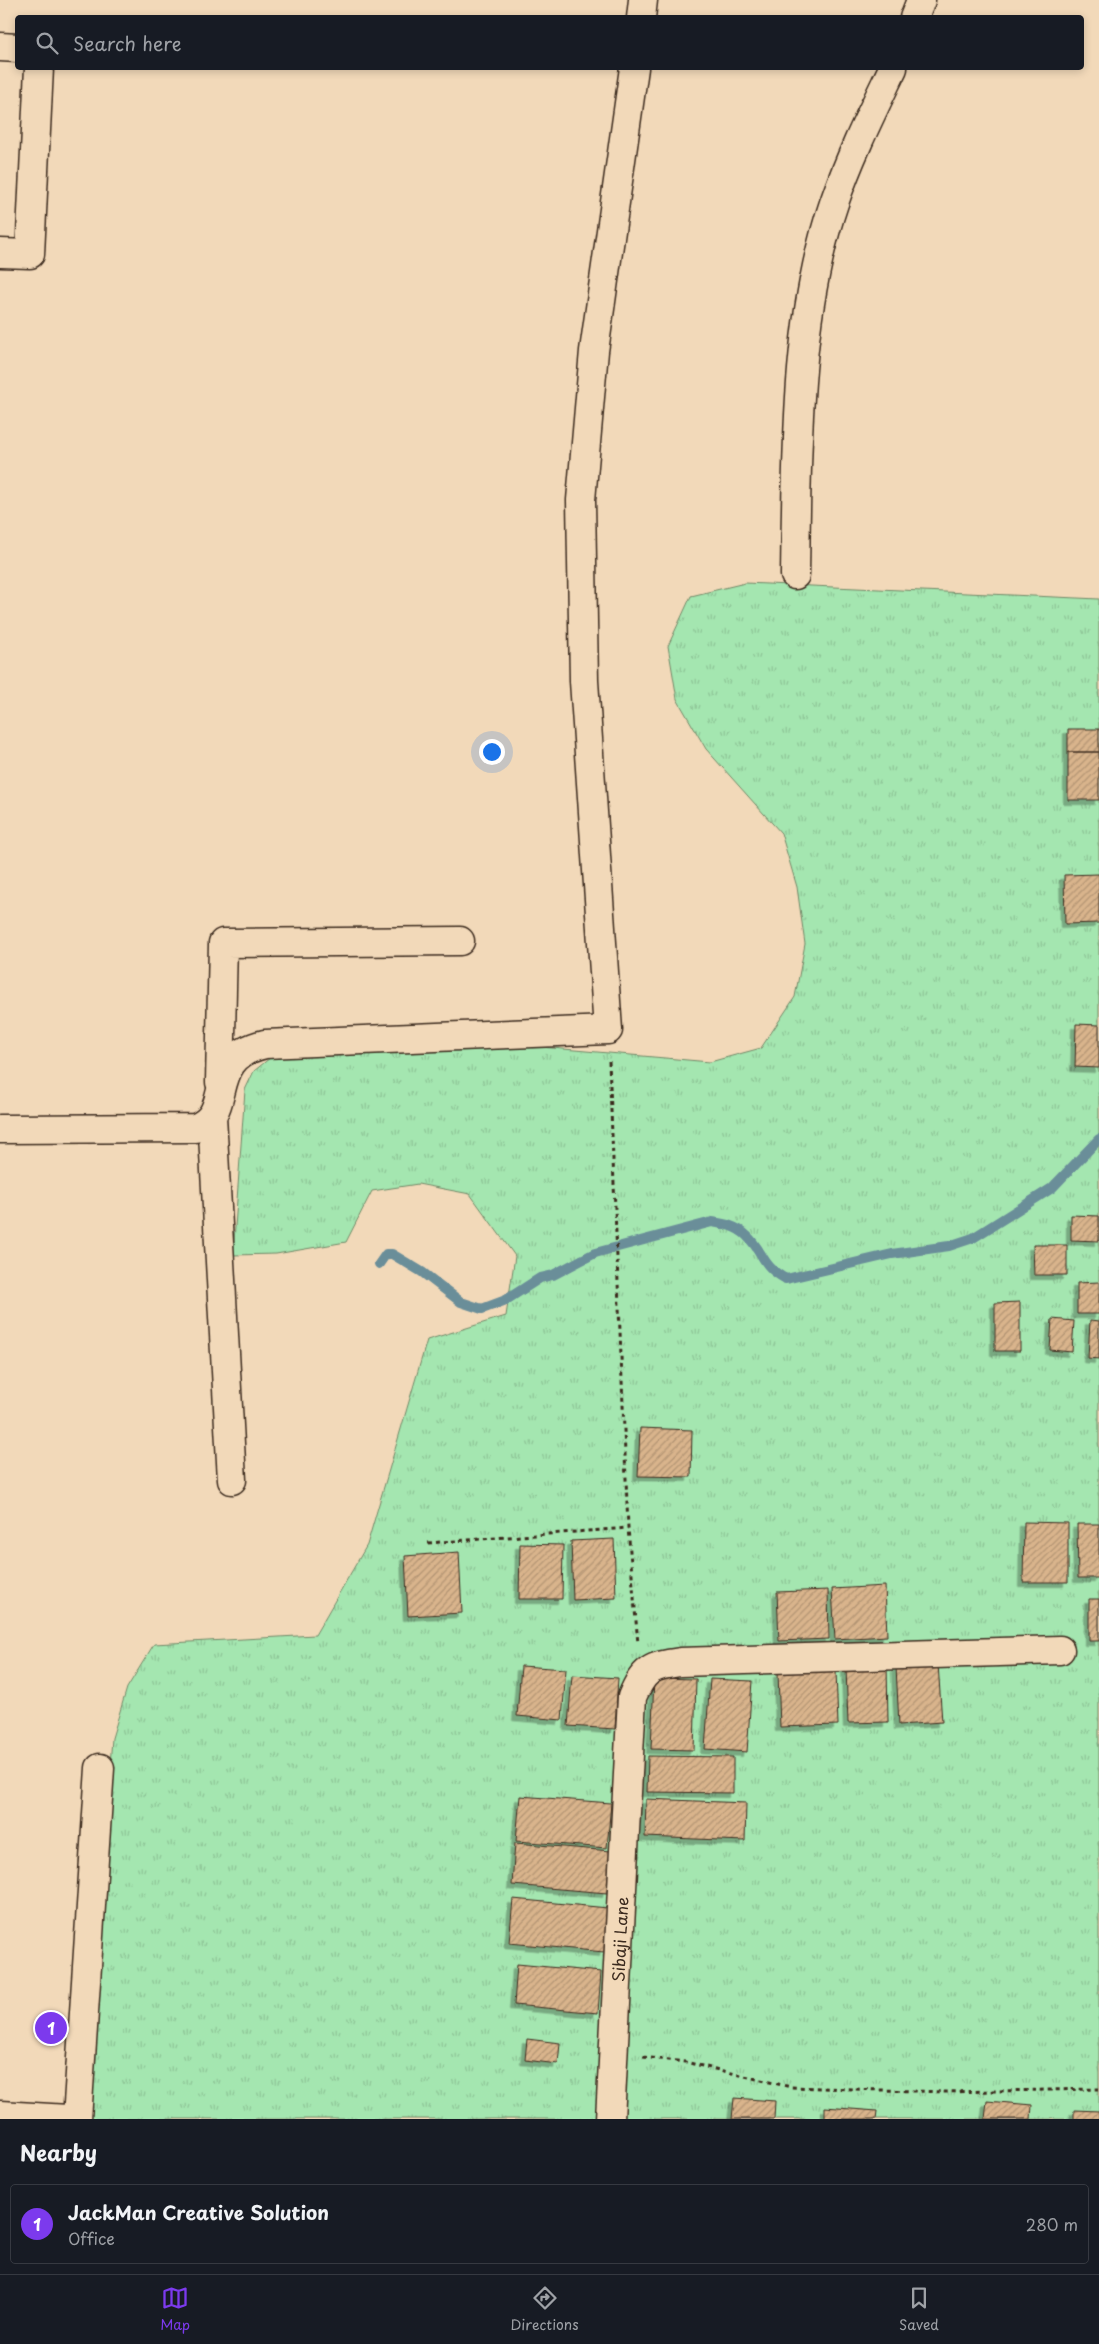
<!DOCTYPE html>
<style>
:root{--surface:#171b24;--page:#20242c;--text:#f1f3f6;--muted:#9ea1a6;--line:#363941;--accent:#7c3aed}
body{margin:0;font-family:"Playpen Sans",sans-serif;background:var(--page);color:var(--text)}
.you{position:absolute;left:491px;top:751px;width:18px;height:18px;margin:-12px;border:4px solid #fff;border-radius:50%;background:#1a73e8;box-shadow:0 0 0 8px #1a73e833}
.badge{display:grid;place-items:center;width:32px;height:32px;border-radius:50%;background:var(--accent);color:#fff;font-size:16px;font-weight:700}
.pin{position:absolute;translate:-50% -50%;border:2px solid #fff;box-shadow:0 1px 5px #0006}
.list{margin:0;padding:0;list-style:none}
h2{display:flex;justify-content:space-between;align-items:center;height:65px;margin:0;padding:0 20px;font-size:21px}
h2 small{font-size:16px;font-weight:400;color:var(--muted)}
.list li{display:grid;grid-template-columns:32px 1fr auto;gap:15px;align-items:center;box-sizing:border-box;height:80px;margin:0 10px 10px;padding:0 10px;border:1px solid var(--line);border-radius:5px}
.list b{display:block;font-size:19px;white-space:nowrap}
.list p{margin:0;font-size:16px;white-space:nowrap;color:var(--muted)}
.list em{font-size:16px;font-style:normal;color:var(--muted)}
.icon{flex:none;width:28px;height:28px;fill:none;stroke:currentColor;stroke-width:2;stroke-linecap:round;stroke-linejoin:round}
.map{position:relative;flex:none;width:1099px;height:2119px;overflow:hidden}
.search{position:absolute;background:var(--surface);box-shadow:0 2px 8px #0003;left:15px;right:15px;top:15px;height:55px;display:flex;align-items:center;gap:12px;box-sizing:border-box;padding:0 18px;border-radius:5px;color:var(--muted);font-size:19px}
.sheet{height:155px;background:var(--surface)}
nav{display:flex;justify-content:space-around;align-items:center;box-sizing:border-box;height:70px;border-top:1px solid var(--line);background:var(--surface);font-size:14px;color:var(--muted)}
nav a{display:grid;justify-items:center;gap:2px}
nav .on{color:var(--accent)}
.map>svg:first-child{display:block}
.grass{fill:url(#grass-tufts);stroke:#708867}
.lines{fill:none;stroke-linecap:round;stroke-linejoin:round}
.stream{stroke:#6a8e99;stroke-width:10}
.building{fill:url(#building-hatch);stroke:#3b2a1e;filter:url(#shadow)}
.minor-casing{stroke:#3b2a1e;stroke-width:31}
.path{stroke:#3b2a1e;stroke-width:3;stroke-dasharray:4 4;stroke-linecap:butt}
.minor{stroke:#f2d9b9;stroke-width:28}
.labels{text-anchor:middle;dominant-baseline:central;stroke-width:4;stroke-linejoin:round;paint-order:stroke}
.street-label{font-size:16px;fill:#3b2a1e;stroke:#f2d9b9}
</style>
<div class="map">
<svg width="1099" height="2119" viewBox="0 0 1099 2119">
<defs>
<pattern id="grass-tufts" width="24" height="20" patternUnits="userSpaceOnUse" patternTransform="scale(1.25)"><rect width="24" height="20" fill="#a4e6b0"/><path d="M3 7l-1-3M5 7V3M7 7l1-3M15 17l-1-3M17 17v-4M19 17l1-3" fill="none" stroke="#8ec597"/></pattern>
<pattern id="building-hatch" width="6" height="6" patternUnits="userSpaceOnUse" patternTransform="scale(1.25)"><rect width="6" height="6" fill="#d9b48c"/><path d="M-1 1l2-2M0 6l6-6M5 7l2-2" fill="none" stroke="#b19372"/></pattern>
<filter id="shadow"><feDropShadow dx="-4.5" dy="4.5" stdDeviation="0" flood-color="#0004"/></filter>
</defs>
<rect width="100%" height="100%" fill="#f2d9b9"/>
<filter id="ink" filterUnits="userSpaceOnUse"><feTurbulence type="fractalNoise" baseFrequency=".02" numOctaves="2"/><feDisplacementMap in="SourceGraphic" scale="10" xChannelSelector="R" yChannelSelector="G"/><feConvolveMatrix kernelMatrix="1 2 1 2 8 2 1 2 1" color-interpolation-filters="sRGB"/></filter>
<g filter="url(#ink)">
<!-- grass -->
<path class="grass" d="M745 583 1099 599V2119H85L112 1738 127 1688 154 1644 315 1635 367 1545 427 1340 506 1316 515 1256 470 1194 418 1184 372 1191 346 1242 276 1254 233 1255 245 1090 254 1071 270 1058 518 1045 710 1062 761 1048 795 997 805 944 797 887 781 833 706 749 677 699 668 646 691 596Z"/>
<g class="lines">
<!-- stream -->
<path class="stream" d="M379 1264 386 1254H392L422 1272 461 1302 482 1309 506 1300 540 1278 553 1275 595 1253 712 1222C725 1224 737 1226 747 1236 764 1252 761 1266 786 1279L892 1254 949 1246 973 1238 1052 1188 1099 1139"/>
</g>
<!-- building -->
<path class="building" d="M1068 729H1099V752H1068Z
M1068 752H1099V800H1068Z
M1099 874V923L1065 924 1064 875Z
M1076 1024 1099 1025V1068L1075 1067Z
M1071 1215 1099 1216V1241L1071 1240Z
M1033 1245H1067V1275H1034Z
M1099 1282V1314H1077V1283Z
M1020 1302V1351H995V1303Z
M1052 1319 1074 1321 1072 1352 1050 1350Z
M1090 1320 1099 1321V1359L1088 1358Z
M640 1428 692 1430 691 1477 638 1476Z
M1024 1522 1068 1523V1582H1023Z
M1077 1524H1099V1578H1078Z
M614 1539 616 1598 573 1600 571 1541Z
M520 1544 563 1545 562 1599H519Z
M459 1552 462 1613 408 1616 405 1556Z
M885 1586 887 1636 835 1639 832 1589Z
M828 1590 829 1639 779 1641 777 1592Z
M1089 1599H1099V1641H1089Z
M938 1664 942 1722 899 1725 896 1667Z
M521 1666 566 1669 562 1720 517 1716Z
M887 1666 888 1722 848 1723 846 1668Z
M836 1671 838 1725 780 1727 778 1673Z
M572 1675 618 1678 615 1729 568 1726Z
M654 1678 696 1679 694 1750 651 1749Z
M710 1679 752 1681 747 1752 705 1749Z
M648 1756 733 1757V1793L647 1792Z
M520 1796 611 1803 607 1848 516 1841Z
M646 1799 746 1803 745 1841 645 1837Z
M515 1843 611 1851 607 1893 512 1885Z
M513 1899 608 1908 604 1952 509 1943Z
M517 1964 601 1972 598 2013 514 2005Z
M527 2039 560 2043 558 2064 525 2060Z
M734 2098 775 2101 774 2119H732Z
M987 2101 1032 2105 1031 2119H985Z
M825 2107 877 2111 876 2119H825Z
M1074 2110 1099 2111V2119H1074Z"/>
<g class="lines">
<!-- minor casing -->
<g class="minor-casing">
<g id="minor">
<path d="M641 18 643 0"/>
<path d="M914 18 921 0"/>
<path d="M0 47 18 48"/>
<path d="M0 253 30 254 39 68"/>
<path d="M795 575C797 454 795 318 834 203 850 156 872 112 893 68"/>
<path d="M220 1082 223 943 460 941"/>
<path d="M212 1116 232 1480"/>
<path d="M0 1129 195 1128C237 1113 202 1058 265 1044L608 1030 584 681 581 500 594 351 634 68"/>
<path d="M0 2115 68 2119"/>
<path d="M77 2119 100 1768"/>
<path id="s1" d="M610 2119 632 1697C644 1669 651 1666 680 1662L1060 1650"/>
</g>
</g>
<!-- path -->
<path class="path" d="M609 1061 628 1528 638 1644
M428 1543 628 1528
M643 2057 685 2062 791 2087 944 2092 1099 2089"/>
<!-- minor -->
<use href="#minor" class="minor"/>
</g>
</g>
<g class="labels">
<!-- street labels -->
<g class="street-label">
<text stroke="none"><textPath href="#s1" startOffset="180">Sibaji Lane</textPath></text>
</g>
</g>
</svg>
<div class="you"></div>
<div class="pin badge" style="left:51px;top:2028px">1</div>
<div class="search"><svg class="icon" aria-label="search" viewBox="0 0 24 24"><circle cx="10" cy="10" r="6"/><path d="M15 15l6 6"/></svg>Search here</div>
</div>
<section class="sheet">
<h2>Nearby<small></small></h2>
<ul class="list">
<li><span class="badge">1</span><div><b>JackMan Creative Solution</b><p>Office</p></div><em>280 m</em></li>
</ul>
</section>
<nav>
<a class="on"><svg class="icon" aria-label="map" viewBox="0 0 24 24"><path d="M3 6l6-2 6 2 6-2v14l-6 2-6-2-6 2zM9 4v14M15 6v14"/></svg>Map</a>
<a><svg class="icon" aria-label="directions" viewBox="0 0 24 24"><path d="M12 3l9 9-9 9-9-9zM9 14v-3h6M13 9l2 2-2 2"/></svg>Directions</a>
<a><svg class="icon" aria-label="saved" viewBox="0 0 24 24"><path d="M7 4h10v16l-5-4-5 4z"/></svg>Saved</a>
</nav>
